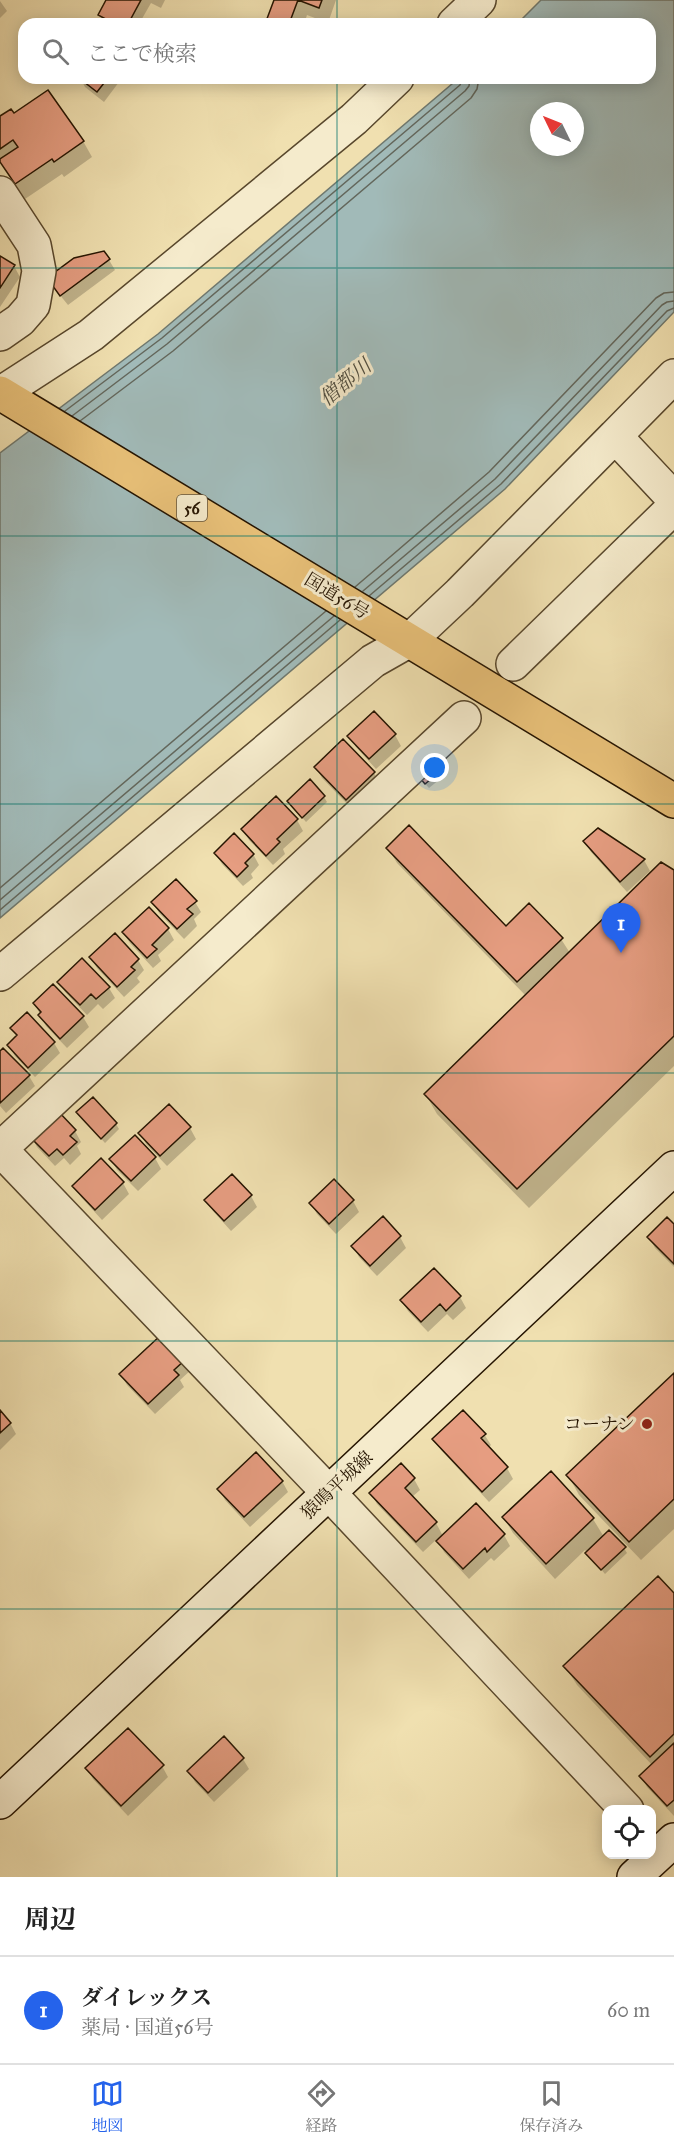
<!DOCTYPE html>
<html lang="ja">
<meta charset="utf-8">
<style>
:root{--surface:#fff;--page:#f6f6f6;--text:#222;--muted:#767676;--line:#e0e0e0;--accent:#2563eb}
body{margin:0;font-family:"IM FELL Great Primer","Noto Serif JP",serif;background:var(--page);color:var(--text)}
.controls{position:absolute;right:18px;bottom:18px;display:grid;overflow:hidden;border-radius:12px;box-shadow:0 3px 15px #0003}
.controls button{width:54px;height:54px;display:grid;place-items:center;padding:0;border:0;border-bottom:2px solid var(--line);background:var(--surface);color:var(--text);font:30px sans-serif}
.compass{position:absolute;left:530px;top:102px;width:54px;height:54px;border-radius:50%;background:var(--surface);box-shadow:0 3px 15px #0003;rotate:313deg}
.you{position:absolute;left:435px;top:768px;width:21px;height:21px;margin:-15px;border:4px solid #fff;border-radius:50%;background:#1a73e8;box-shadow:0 0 0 9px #1a73e833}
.badge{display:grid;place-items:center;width:39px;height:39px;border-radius:50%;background:var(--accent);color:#fff;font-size:20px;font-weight:700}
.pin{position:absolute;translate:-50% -50px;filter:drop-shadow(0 2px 3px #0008)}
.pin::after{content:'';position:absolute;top:32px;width:21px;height:18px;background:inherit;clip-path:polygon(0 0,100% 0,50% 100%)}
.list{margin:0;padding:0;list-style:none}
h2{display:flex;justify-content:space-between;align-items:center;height:78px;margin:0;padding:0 24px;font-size:26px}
h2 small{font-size:20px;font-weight:400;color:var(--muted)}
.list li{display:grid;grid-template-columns:39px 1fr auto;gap:18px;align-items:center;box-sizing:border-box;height:108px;padding:0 24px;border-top:2px solid var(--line)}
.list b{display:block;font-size:22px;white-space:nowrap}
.list p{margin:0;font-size:20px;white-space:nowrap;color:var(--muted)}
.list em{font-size:20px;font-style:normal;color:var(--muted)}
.icon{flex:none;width:33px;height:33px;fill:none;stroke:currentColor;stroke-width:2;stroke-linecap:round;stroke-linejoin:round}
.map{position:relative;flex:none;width:674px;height:1877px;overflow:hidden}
.search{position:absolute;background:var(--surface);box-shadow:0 3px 15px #0003;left:18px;right:18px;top:18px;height:66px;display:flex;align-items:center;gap:15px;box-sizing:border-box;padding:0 21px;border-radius:18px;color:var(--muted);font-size:22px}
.sheet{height:186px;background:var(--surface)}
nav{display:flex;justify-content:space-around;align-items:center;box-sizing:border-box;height:84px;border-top:2px solid var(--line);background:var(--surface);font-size:16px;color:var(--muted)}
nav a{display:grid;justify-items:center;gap:3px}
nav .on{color:var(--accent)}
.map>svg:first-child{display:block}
.water{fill:#a1bab8;stroke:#6f786e;stroke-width:1.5;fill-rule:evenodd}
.shadow{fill:#0003}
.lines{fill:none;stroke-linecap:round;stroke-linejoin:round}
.shore{stroke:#63675c;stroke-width:1.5}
.building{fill:#e69d81;stroke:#251400;stroke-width:1.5}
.street-casing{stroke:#58472c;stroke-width:36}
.secondary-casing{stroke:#251400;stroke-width:36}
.highway-casing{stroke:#251400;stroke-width:36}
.street{stroke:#f5ebcc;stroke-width:33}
.secondary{stroke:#f5ebcc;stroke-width:33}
.highway{stroke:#e8c078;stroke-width:33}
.grid{fill:none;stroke:#0f766e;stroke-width:1.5;stroke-opacity:0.55}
.poi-dot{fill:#8f2418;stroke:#f5ebcc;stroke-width:2}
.labels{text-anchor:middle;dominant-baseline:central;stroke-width:6;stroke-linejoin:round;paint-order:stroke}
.shield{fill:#f5ebcc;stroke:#63543d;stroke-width:1.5}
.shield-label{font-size:16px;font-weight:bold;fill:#251400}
.street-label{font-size:18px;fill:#251400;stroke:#f5ebcc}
.poi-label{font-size:18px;fill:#251400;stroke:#f5ebcc;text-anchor:end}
.water-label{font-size:20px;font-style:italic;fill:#504e40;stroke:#f5ebcc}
</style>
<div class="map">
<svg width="674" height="1877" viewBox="0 0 674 1877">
<rect width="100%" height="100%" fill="#f0e0b0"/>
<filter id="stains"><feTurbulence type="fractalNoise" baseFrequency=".00333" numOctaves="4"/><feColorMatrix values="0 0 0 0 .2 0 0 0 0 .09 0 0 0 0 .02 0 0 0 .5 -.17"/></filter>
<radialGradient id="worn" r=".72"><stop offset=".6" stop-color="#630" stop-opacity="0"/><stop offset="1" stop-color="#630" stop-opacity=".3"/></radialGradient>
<!-- water -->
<path class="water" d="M541 0H674V312L505 489 0 918V453L158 334 459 78H650V24H517ZM539 111H575V147H539Z"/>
<!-- shadow -->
<path class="shadow" d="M108 0H165L161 8 151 3 139 24H105L100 15Z
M276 0H336L328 23 307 15 304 24H267Z
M0 1 7 11 0 18Z
M80 78H122L104 102 85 87Z
M14 116 83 141 92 157 64 177 62 174 25 199 0 162V118Z
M0 257 14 266 20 277 0 307Z
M109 260 115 270 68 305 55 289Z
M395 735 401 746 376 769 356 747 349 736Z
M430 755 445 775 429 788 416 774Z
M316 767 374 773 380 784 353 810 322 778Z
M324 797 327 802 306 822 289 802Z
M297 820 303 831 283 849 285 854 273 865 249 840 243 830Z
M585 842 644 860 650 871 627 892 591 852Z
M388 848 506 928 561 939 570 953 674 872V1066L529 1208 437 1114 426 1095 526 996 397 863Z
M215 853 253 854 259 865 251 874 253 878 243 886 222 864Z
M153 902H195L201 912 194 919 197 926 184 939 159 913Z
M149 909 168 929 174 940 158 955 161 961 153 968 130 943 123 933Z
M91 958 138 960 144 970 137 978 140 982 124 997 97 968Z
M59 982 109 988 115 998 103 1009 98 1004 87 1015 65 992Z
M35 1004 83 1017 89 1027 67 1048 46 1026Z
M12 1029 54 1043 60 1053 35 1077 15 1056 9 1045 17 1037Z
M0 1053 29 1076 35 1086 6 1113 0 1106Z
M78 1113 116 1124 119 1129 105 1143Z
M190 1128 196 1139 167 1166 146 1144 140 1133Z
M75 1131 81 1142 77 1146 81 1154 70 1165 64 1158 55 1166 37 1147 31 1136Z
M135 1137 155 1158 161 1169 138 1191 117 1170 111 1159Z
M334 1181 353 1201 359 1212 336 1234 317 1214 311 1203Z
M123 1183 129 1194 102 1220 81 1197 74 1186Z
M251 1196 257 1207 231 1231 213 1211 206 1200Z
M382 1218 400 1237 406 1248 377 1276 359 1257 353 1246Z
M674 1226V1267L655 1248 649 1237Z
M460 1297 466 1308 453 1320 447 1314 428 1332 408 1311 401 1300Z
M162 1336 191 1370 180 1380 184 1387 155 1414 127 1385 121 1375Z
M674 1375V1529L641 1560 579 1495 568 1475Z
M0 1413 10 1423 16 1434 0 1450Z
M484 1434 491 1445 488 1448 507 1468 513 1479 489 1502 441 1450 434 1439Z
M551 1473 593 1519 604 1537 624 1548 627 1553 605 1574 585 1550 555 1579 513 1533 504 1518Z
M414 1479 420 1490 412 1497 436 1523 443 1536 476 1505 504 1535 510 1546 494 1561 491 1558 469 1579 444 1552 437 1539 423 1552 377 1504 371 1493Z
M282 1481 288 1492 250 1527 225 1500 219 1489Z
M674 1595V1816L647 1787 641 1776 652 1765 577 1685 565 1666Z
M224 1738 243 1759 249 1769 214 1802 195 1782 189 1771Z
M162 1766 168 1777 128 1816 93 1779 87 1768Z"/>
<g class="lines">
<!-- shore -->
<path class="shore" d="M65 411 162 338 460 85 463 78
M72 416 167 344 465 91 469 86 470 78
M80 421 173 351 471 98 477 89 479 78
M355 587 489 472 656 298 664 293 674 292
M363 591 495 479 662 305 667 302 674 301
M369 596 501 484 667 311 674 308
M0 888 326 611
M0 900 334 616
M0 910 340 620"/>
</g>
<!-- building -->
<path class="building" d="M106 0H141L128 24H115L98 15Z
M274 0H322L319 8 298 0 289 24H265Z
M79 78H108L97 92Z
M48 90 84 141 54 162 52 159 15 184 0 162V159L18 147 13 140 0 149V116L11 109 14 113Z
M104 251 110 259 60 296 47 278 74 258Z
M0 256 15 265 0 288Z
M374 711 396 734 369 759 347 736Z
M343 739 375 772 346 800 314 767Z
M430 753 443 769 425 784 412 769Z
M310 779 325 796 302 818 287 801Z
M276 796 298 819 277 839 280 842 266 856 241 829Z
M409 825 506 926 529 903 563 938 517 982 386 848Z
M598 828 645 859 620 882 583 841Z
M234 833 254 854 245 863 248 866 237 877 214 853Z
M661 862 674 870V1036L517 1189 424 1094Z
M176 879 197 901 187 909 193 914 177 929 151 902Z
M149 907 169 928 152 945 157 949 147 958 122 932Z
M115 933 139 959 131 967 135 970 117 987 89 957Z
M82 958 110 987 96 999 91 994 80 1005 57 982Z
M53 984 84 1016 60 1039 38 1015 41 1012 33 1003Z
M27 1012 55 1042 28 1068 7 1045 17 1035 10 1028Z
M3 1048 30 1075 0 1103V1051Z
M93 1097 117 1123 101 1139 76 1112Z
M169 1104 191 1127 160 1156 138 1133Z
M57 1110 76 1130 70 1136 77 1142 63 1155 57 1149 49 1156 29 1136Z
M135 1135 156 1157 131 1181 109 1159Z
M101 1158 124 1182 95 1210 72 1186Z
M232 1174 252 1195 224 1221 204 1200Z
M334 1179 354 1200 329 1224 309 1203Z
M383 1216 401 1236 370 1266 351 1246Z
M667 1217 674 1224V1264L647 1237Z
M434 1268 461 1296 446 1311 440 1304 421 1322 400 1300Z
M162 1334 186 1359 174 1370 179 1375 148 1404 119 1374Z
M674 1373V1499L629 1542 566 1475Z
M0 1410 11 1423 0 1433Z
M463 1410 486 1434 481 1438 508 1467 482 1492 432 1439Z
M256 1452 283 1481 244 1517 217 1489Z
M401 1463 415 1478 405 1488 437 1522 416 1542 369 1493Z
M551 1471 594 1518 546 1564 502 1517Z
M476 1503 505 1534 487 1552 485 1548 463 1569 436 1541Z
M609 1530 626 1547 601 1570 585 1553Z
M658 1576 674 1593V1734L650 1757 563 1666Z
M128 1728 164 1765 121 1806 85 1768Z
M224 1736 244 1758 208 1793 187 1771Z
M674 1743V1800L667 1806 639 1776Z"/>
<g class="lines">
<!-- street casing -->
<g class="street-casing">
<path id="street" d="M454 24 479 0
M0 193 34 245 39 271 33 305 20 320 0 334
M674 376 615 436 674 499
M0 394 91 335 354 119 397 78
M513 664 674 507
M0 974 373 661 410 640 460 593 615 436
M0 1149 329 1493 627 1810
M0 1149 464 718"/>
</g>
<!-- secondary casing -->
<g class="secondary-casing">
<path id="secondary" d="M0 1802 674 1168
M634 1877 674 1840"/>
</g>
<!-- highway casing -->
<g class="highway-casing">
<path id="highway" d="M0 393 674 801"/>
</g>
<!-- street -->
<use href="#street" class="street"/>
<!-- secondary -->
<use href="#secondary" class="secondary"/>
<!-- highway -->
<use href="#highway" class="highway"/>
</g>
<!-- grid -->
<path class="grid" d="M337 0V24M337 78V1877M0 268H674M0 536H674M0 804H674M0 1073H674M0 1341H674M0 1609H674"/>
<!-- markers -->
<circle class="poi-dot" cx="647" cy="1424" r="6"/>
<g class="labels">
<!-- shield labels -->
<rect class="shield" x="177" y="495" width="30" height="26" rx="4.5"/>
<g class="shield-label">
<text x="192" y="508">56</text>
</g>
<!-- street labels -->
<g class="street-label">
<text transform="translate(337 596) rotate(31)">国道56号</text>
<text transform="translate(337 1485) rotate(-43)">猿鳴平城線</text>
</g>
<!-- poi labels -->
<g class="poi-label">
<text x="635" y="1424">コーナン</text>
</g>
<!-- water labels -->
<g class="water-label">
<text transform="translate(345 382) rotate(-40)">僧都川</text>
</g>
</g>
<rect width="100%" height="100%" filter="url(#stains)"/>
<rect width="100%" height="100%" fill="url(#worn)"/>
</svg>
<div class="controls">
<button><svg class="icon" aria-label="locate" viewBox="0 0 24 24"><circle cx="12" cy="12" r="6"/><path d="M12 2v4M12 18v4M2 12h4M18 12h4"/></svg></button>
</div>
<svg class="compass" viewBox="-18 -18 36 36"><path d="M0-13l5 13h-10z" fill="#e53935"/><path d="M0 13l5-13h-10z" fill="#767676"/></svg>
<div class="you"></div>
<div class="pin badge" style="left:621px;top:953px">1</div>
<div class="search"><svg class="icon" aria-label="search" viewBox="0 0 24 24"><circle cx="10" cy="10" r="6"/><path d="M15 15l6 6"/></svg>ここで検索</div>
</div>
<section class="sheet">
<h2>周辺<small></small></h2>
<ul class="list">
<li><span class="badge">1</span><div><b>ダイレックス</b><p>薬局 · 国道56号</p></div><em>60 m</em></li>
</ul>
</section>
<nav>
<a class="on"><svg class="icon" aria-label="map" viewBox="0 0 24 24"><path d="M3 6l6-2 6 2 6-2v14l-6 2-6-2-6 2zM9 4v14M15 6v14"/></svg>地図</a>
<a><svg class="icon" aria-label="directions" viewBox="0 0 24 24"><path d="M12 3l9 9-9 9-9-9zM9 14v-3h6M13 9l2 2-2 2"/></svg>経路</a>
<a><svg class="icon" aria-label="saved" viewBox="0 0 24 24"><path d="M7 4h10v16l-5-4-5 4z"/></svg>保存済み</a>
</nav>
